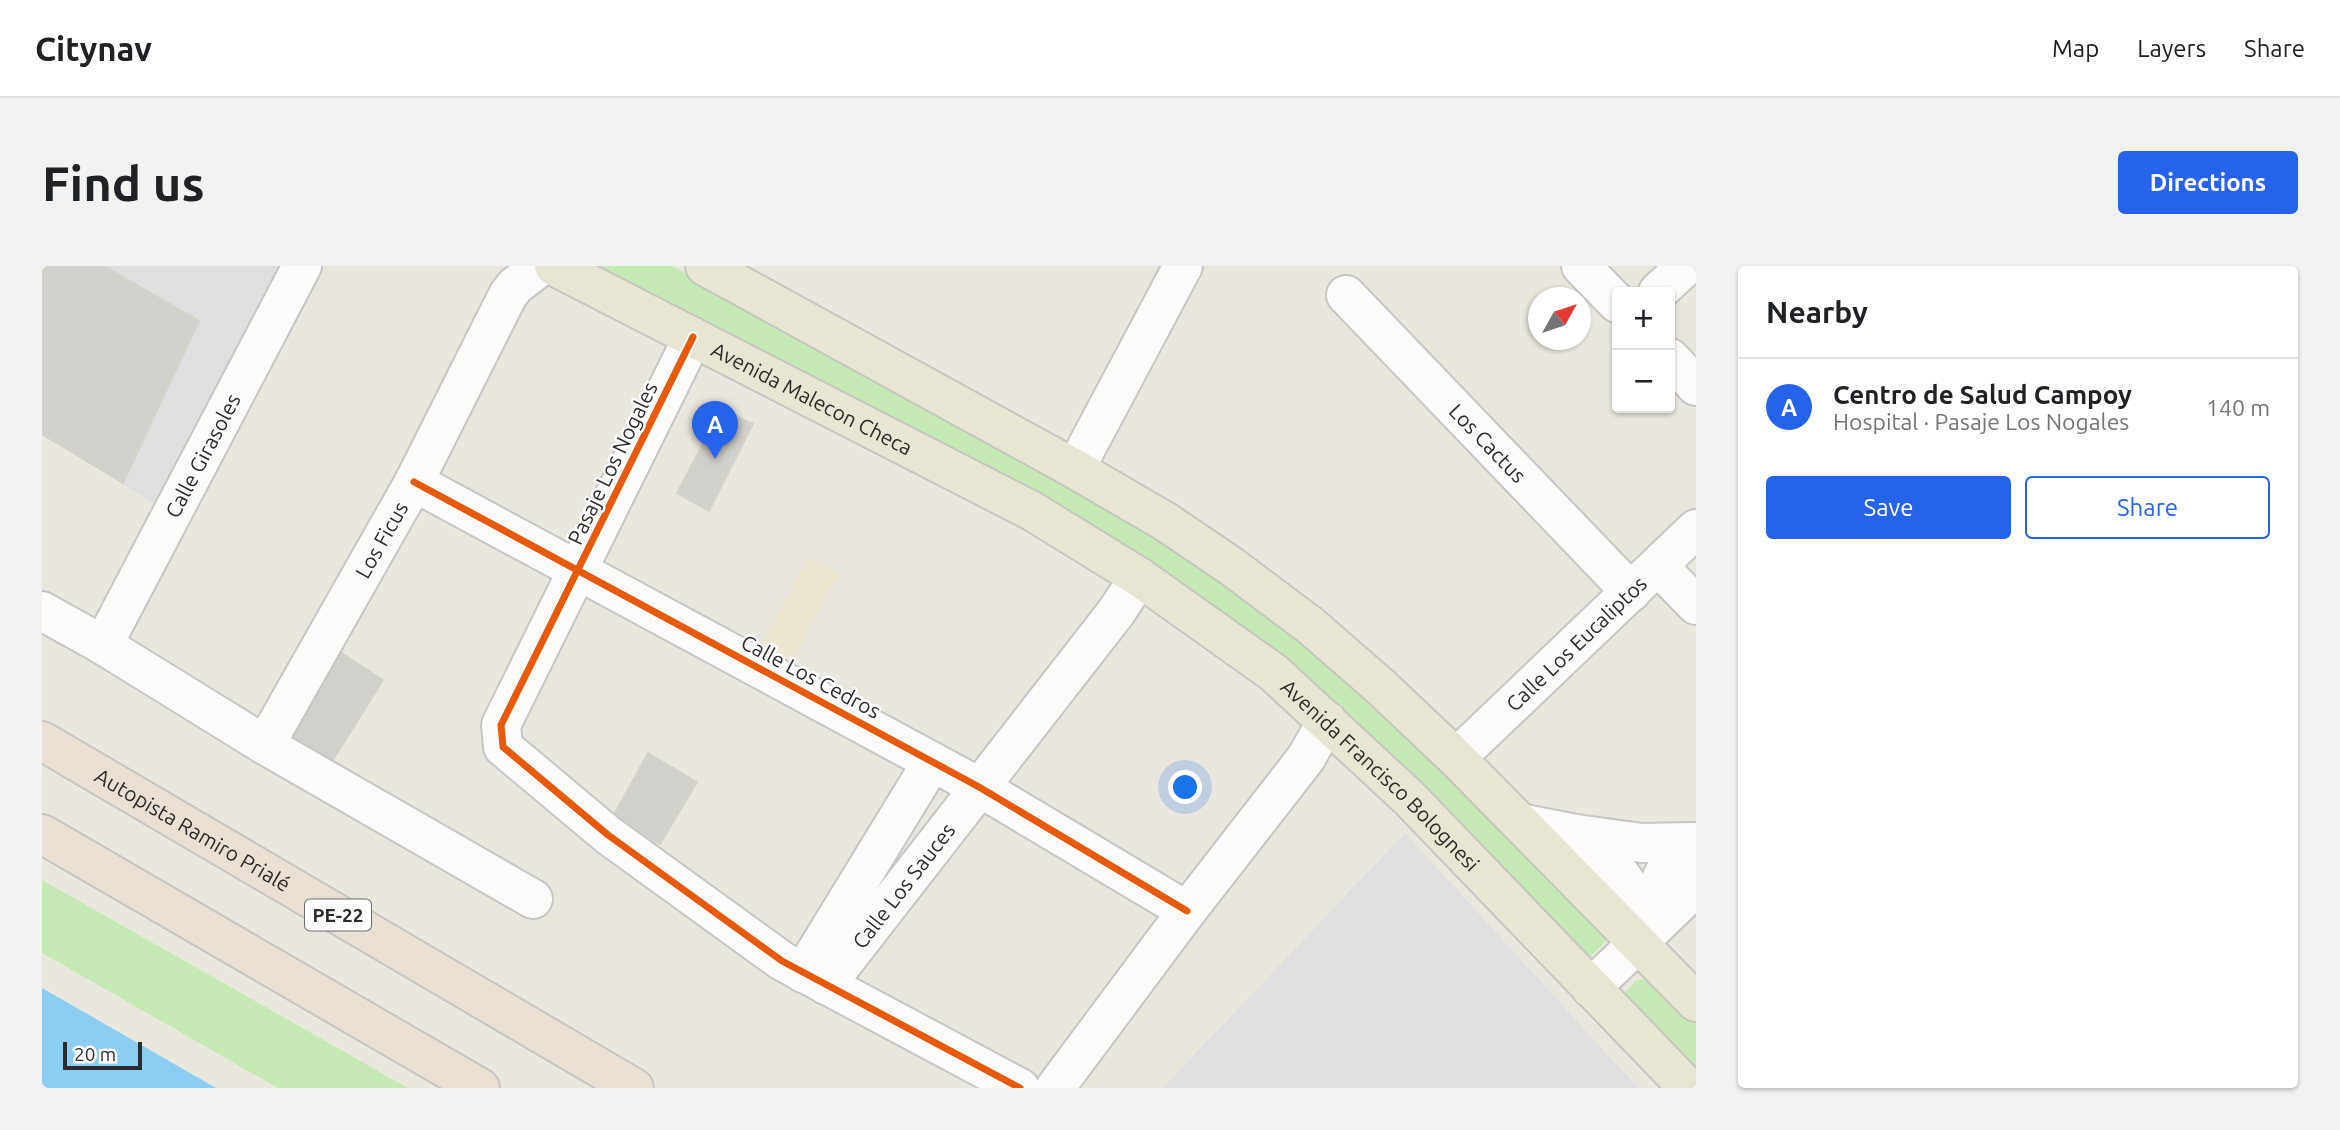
<!DOCTYPE html>
<meta charset="utf-8">
<style>
:root{--surface:#fff;--page:#f2f2f2;--text:#202124;--muted:#757577;--line:#e0e0e0;--accent:#2563eb}
body{margin:0;font-family:Ubuntu,sans-serif;background:var(--page);color:var(--text)}
.controls{position:absolute;right:21px;top:21px;display:grid;overflow:hidden;border-radius:7px;box-shadow:0 2px 5px #0004}
.controls button{width:63px;height:63px;display:grid;place-items:center;padding:0;border:0;border-bottom:2px solid var(--line);background:var(--surface);color:var(--text);font:35px sans-serif}
.compass{position:absolute;left:1486px;top:21px;width:63px;height:63px;border-radius:50%;background:var(--surface);box-shadow:0 2px 5px #0004;rotate:50deg}
.scale{position:absolute;left:21px;bottom:18px;width:79px;box-sizing:border-box;padding-left:7px;border:4px solid #2b2b2b;border-top:0;font-size:19px;line-height:24px;white-space:nowrap;color:#2b2b2b;-webkit-text-stroke:5px #fff;paint-order:stroke}
.you{position:absolute;left:1144px;top:522px;width:24px;height:24px;margin:-18px;border:5px solid #fff;border-radius:50%;background:#1a73e8;box-shadow:0 0 0 10px #1a73e833}
.badge{display:grid;place-items:center;width:46px;height:46px;border-radius:50%;background:var(--accent);color:#fff;font-size:23px;font-weight:700}
.pin{position:absolute;translate:-50% -58px;filter:drop-shadow(0 2px 4px #0008)}
.pin::after{content:'';position:absolute;top:37px;width:24px;height:21px;background:inherit;clip-path:polygon(0 0,100% 0,50% 100%)}
.list{margin:0;padding:0;list-style:none}
h2{display:flex;justify-content:space-between;align-items:center;height:91px;margin:0;padding:0 28px;font-size:30px}
h2 small{font-size:23px;font-weight:400;color:var(--muted)}
.list li{display:grid;grid-template-columns:46px 1fr auto;gap:21px;align-items:center;box-sizing:border-box;height:98px;padding:0 28px;border-top:2px solid var(--line)}
.list b{display:block;font-size:26px;white-space:nowrap}
.list p{margin:0;font-size:23px;white-space:nowrap;color:var(--muted)}
.list em{font-size:23px;font-style:normal;color:var(--muted)}
.actions{display:flex;gap:14px;padding:21px 28px}
.actions a{flex:1;padding:16px 0;border:2px solid var(--accent);border-radius:7px;text-align:center;font-size:24px;color:var(--accent)}
.actions .main{background:var(--accent);color:#fff}
.map{position:relative;flex:none;width:1654px;height:822px;overflow:hidden;border-radius:7px}
header{display:flex;align-items:center;gap:42px;box-sizing:border-box;height:98px;padding:0 35px;background:var(--surface);border-bottom:2px solid var(--line)}
header strong{font-size:33px}
nav{display:flex;gap:38px;margin-inline-start:auto;font-size:24px}
.intro{display:flex;align-items:center;justify-content:space-between;box-sizing:border-box;height:168px;padding:0 42px}
h1{margin:0;font-size:49px}
.button{padding:18px 32px;border-radius:7px;background:var(--accent);color:#fff;font-size:24px;font-weight:700}
main{display:flex;gap:42px;padding:0 42px}
aside{flex:1;background:var(--surface);border-radius:7px;box-shadow:0 2px 5px #0004}
.map>svg:first-child{display:block}
.industrial{fill:#e0dedf}
.education{fill:#eee8d3}
.green{fill:#c5e9b5}
.water{fill:#8ccdf3}
.building{fill:#d2d0ca;stroke:#d5d2cc;stroke-width:2}
.lines{fill:none;stroke-linecap:round;stroke-linejoin:round}
.minor-casing{stroke:#c7c6c5;stroke-width:42}
.major-casing{stroke:#c5c4c1;stroke-width:42}
.highway-casing{stroke:#c5c4c1;stroke-width:42}
.minor{stroke:#fcfbfa;stroke-width:38}
.major{stroke:#e8e5d2;stroke-width:38}
.highway{stroke:#e9dfd3;stroke-width:38}
.cycleway-casing{stroke:#fff;stroke-width:11}
.cycleway{stroke:#e8590c;stroke-width:7}
.labels{text-anchor:middle;dominant-baseline:central;stroke-width:5;stroke-linejoin:round;paint-order:stroke}
.shield{fill:#fff;stroke:#6b6b6b;stroke-width:2}
.shield-label{font-size:19px;font-weight:bold;fill:#2b2b2b}
.street-label{font-size:21px;fill:#2b2b2b;stroke:#fff}
</style>
<header>
<strong>Citynav</strong>
<nav><a>Map</a><a>Layers</a><a>Share</a></nav>
</header>
<div class="intro"><h1>Find us</h1><a class="button">Directions</a></div>
<main>
<div class="map">
<svg width="1654" height="822" viewBox="0 0 1654 822">
<rect width="100%" height="100%" fill="#eae7df"/>
<!-- industrial -->
<path class="industrial" d="M0 0H247L122 244 0 168Z
M1363 567 1596 822H1121Z"/>
<!-- education -->
<path class="education" d="M766 291 797 307 750 394 720 378Z"/>
<!-- green -->
<path class="green" d="M560 0H630L1029 211 1261 371 1567 660 1565 674 1549 690 1531 686 1281 435 555 8Z
M0 614 366 822H236L0 687Z
M1614 712 1654 753V818L1578 731 1595 714Z"/>
<!-- water -->
<path class="water" d="M0 722 174 822H0Z"/>
<!-- building -->
<path class="building" d="M0 0H62L157 55 81 217 0 168Z
M679 143 711 158 667 245 635 227Z
M298 386 341 414 289 497 246 478Z
M606 487 655 516 618 578 569 554Z"/>
<g class="lines">
<!-- minor casing -->
<g class="minor-casing">
<g id="minor">
<path d="M1539 0 1575 37"/>
<path d="M1616 26 1644 0"/>
<path id="s1" d="M1304 29 1589 326"/>
<path d="M651 71 459 459 461 481 566 569 740 695 978 822"/>
<path d="M1628 92 1654 120"/>
<path d="M1033 203 1141 0"/>
<path d="M372 216 937 521 1145 645"/>
<path d="M1616 300 1654 339"/>
<path d="M0 345 61 379 223 479 491 633"/>
<path id="s2" d="M61 379 260 0"/>
<path id="s3" d="M223 479 372 216 466 29 473 20 499 0"/>
<path id="s4" d="M1414 492 1654 263"/>
<path d="M1478 557 1534 568 1578 608 1604 645"/>
<path d="M1534 568 1600 577 1654 576"/>
<path d="M1616 657 1604 645 1626 599 1654 579"/>
<path d="M761 707 890 496"/>
<path id="s5" d="M784 719 1075 345 1097 311"/>
<path d="M1549 722 1654 621"/>
<path d="M1013 822 1145 645 1264 492 1285 455"/>
</g>
</g>
<!-- major casing -->
<g class="major-casing">
<g id="major">
<path id="s6" d="M512 0 990 245 1097 311 1232 407 1367 532 1646 822"/>
<path d="M663 0 1033 203 1124 256 1189 300 1269 360 1339 421 1414 492 1654 736"/>
</g>
</g>
<!-- highway casing -->
<g class="highway-casing">
<g id="highway">
<path id="s7" d="M0 475 592 822"/>
<path d="M0 568 438 822"/>
</g>
</g>
<!-- minor -->
<use href="#minor" class="minor"/>
<!-- major -->
<use href="#major" class="major"/>
<!-- highway -->
<use href="#highway" class="highway"/>
<!-- cycleway casing -->
<g class="cycleway-casing">
<path id="cycleway" d="M651 71 459 459 461 481 566 569 740 695 978 822
M372 216 937 521 1145 645"/>
</g>
<!-- cycleway -->
<use href="#cycleway" class="cycleway"/>
</g>
<g class="labels">
<!-- shield labels -->
<rect class="shield" x="263" y="633.5" width="66" height="31" rx="5"/>
<g class="shield-label">
<text x="296" y="649">PE-22</text>
</g>
<!-- street labels -->
<g class="street-label">
<text stroke="none"><textPath href="#s6" startOffset="290">Avenida Malecon Checa</textPath></text>
<text stroke="none"><textPath href="#s1" startOffset="205">Los Cactus</textPath></text>
<text stroke="none"><textPath href="#s2" startOffset="214">Calle Girasoles</textPath></text>
<text transform="translate(570 197) rotate(-64)">Pasaje Los Nogales</text>
<text stroke="none"><textPath href="#s3" startOffset="236">Los Ficus</textPath></text>
<text stroke="none"><textPath href="#s4" startOffset="166">Calle Los Eucaliptos</textPath></text>
<text transform="translate(769 410) rotate(28)">Calle Los Cedros</text>
<text stroke="none"><textPath href="#s6" startOffset="976">Avenida Francisco Bolognesi</textPath></text>
<text stroke="none"><textPath href="#s7" startOffset="175">Autopista Ramiro Prialé</textPath></text>
<text stroke="none"><textPath href="#s5" startOffset="126">Calle Los Sauces</textPath></text>
</g>
</g>
</svg>
<div class="controls">
<button>+</button>
<button>−</button>
</div>
<svg class="compass" viewBox="-18 -18 36 36"><path d="M0-13l5 13h-10z" fill="#e53935"/><path d="M0 13l5-13h-10z" fill="#757577"/></svg>
<div class="scale">20 m</div>
<div class="you"></div>
<div class="pin badge" style="left:673px;top:193px">A</div>
</div>
<aside>
<h2>Nearby<small></small></h2>
<ul class="list">
<li><span class="badge">A</span><div><b>Centro de Salud Campoy</b><p>Hospital · Pasaje Los Nogales</p></div><em>140 m</em></li>
</ul>
<div class="actions"><a class="main">Save</a><a>Share</a></div>
</aside>
</main>
